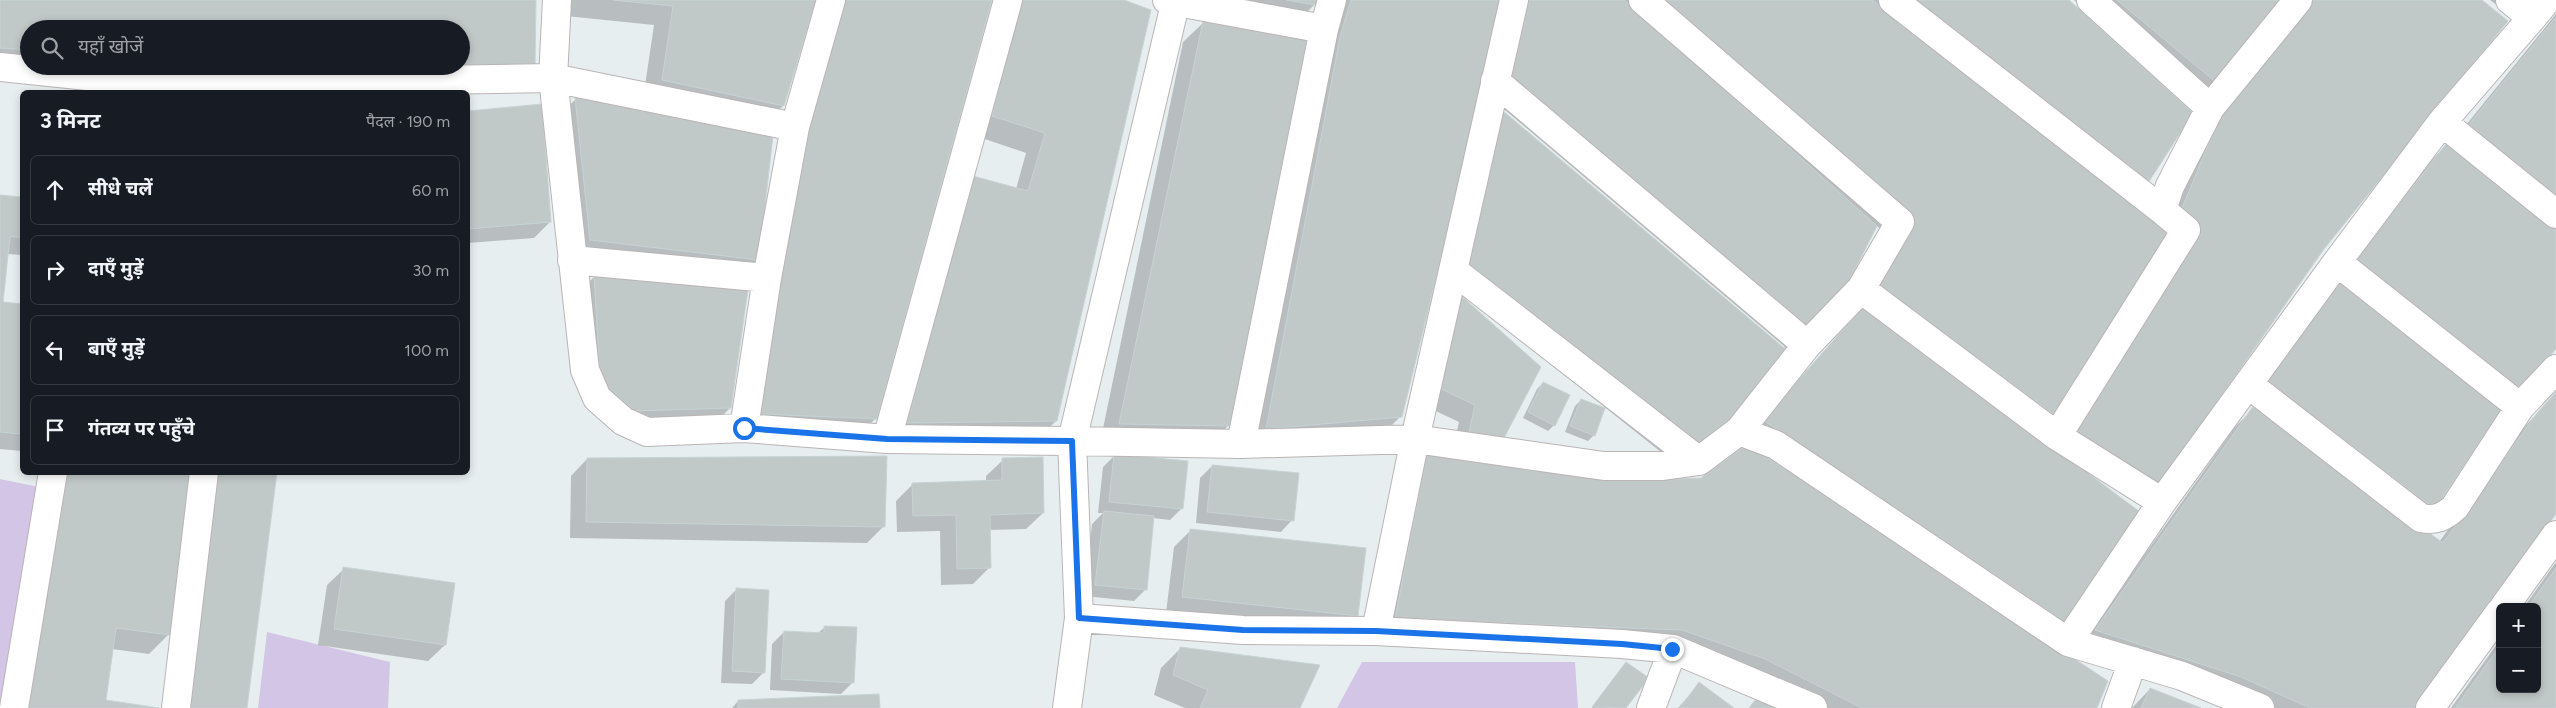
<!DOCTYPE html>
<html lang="hi">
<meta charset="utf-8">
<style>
:root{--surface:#171b24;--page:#242831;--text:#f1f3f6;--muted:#9ea1a6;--line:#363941}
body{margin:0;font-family:Figtree,"Noto Sans Devanagari",sans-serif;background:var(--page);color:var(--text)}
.controls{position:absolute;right:15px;bottom:15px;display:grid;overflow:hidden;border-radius:8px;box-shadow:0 2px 8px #0003}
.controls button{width:45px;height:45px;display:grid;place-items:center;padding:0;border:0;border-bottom:1px solid var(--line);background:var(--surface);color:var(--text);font:25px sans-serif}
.stop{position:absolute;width:15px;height:15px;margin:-11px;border:4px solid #1a73e8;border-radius:50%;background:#fff}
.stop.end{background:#1a73e8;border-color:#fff;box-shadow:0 1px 5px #0008}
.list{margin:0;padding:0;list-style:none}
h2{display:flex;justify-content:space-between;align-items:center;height:65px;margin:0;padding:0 20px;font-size:21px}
h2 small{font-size:16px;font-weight:400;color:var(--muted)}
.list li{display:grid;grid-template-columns:32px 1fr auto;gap:15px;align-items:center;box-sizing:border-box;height:70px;margin:0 10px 10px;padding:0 10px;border:1px solid var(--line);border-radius:8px}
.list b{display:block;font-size:19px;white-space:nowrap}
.list em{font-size:16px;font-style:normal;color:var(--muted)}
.icon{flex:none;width:28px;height:28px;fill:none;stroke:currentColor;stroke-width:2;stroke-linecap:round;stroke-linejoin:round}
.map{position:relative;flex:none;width:2556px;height:708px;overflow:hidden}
.search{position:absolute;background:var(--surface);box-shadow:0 2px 8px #0003;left:20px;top:20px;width:450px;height:55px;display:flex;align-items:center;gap:12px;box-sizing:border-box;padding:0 18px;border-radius:28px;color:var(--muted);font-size:19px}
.panel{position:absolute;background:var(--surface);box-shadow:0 2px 8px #0003;left:20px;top:90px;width:450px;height:385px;border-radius:8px}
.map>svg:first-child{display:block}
.green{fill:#d2c5e5}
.shadow{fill:#0003;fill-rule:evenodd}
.building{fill:#c1c8c8;stroke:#c6d3d4}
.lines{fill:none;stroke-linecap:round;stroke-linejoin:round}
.minor-casing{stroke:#bbb4b4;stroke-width:30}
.minor{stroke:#fff;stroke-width:28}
.route{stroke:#1a73e8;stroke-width:6}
</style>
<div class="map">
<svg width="2556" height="708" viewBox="0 0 2556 708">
<rect width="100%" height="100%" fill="#e7eef0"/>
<!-- green -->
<path class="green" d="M0 479 44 488 17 708H0Z
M267 632 390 662 388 708H258Z
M1362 662H1575L1578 708H1337Z"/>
<!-- shadow -->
<path class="shadow" d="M0 0H535L533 64 514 83 0 69ZM29 29H461V66H29Z
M557 0H814L783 106 763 125 643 99 654 25 556 15Z
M827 0H991L876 418 856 438 741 433Z
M1006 0H1120L1056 421 1036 440 889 442 954 197 1016 189 1026 153 973 135Z
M1194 0H1316L1315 4 1295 24Z
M1337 0H1502L1401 416 1381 436 1247 448Z
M1514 0H2067L2147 182 2163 229 2200 140 2311 0H2480L2323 248 2159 484 2075 462 2066 622 2046 642 2096 708H1804L1662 649 1376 638 1408 474 1428 454 1642 481 1701 479 1785 470 1787 468 1745 440 1863 308 1894 242 1876 225 1806 329 1681 468 1450 284 1503 113 1783 349 1785 347 1492 99Z
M2074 0H2282L2198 103Z
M2490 0H2525L2510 15Z
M2556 14V347L2499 409 2417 525 2439 542 2518 434 2556 393V512L2415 708H2247L2077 650 2235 427 2255 407 2247 401 2428 164 2447 144 2449 146Z
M1203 23 1229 425 1209 445 1100 443 1183 42Z
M116 90 138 92H113Z
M576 99 758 259 738 279 571 259 556 118Z
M541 106 550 222 534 238 468 243V112Z
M0 196 22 198V255L7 254 2 303 22 305V451L0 449Z
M594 277 747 291 730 408 714 424 617 427 584 396 578 293Z
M1442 310 1502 439 1453 449 1459 422 1421 404Z
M1543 383 1554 425 1548 431 1523 418 1537 389Z
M1581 400 1594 435 1588 441 1565 432 1575 406Z
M1115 455 1182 508 1170 520 1153 518 1145 590 1134 601 1084 596 1092 524 1103 513H1098L1103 467Z
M587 459 884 526 867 543 570 538 571 476Z
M1003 460 1043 513 1026 529 989 530 990 567 973 584 941 585 940 531 897 532 896 501 913 484 986 482V476Z
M1212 466 1292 520 1281 532 1196 523 1200 478Z
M45 472 169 634 149 654 112 649 104 701 150 708H10Z
M1190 531 1357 616 1340 632 1166 613 1174 547Z
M2556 562V708H2451L2500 640V689H2537V607H2524Z
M344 569 453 584 445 645 428 661 318 645 327 585Z
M737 589 764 672 752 684 721 683 725 601Z
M825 627 853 682 841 694 770 690 772 644 784 632 817 634Z
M1181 648 1298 708H1185L1154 695 1161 668Z
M1621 669 1647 679 1625 708H1592Z
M1699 684 1732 708H1678Z
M2150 689 2198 708H2132Z
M738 701 878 708H732Z"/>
<!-- building -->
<path class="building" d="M0 0H536L535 64 461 65V29H29V50L0 48Z
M613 0H816L784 106 662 80 673 6Z
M841 0H992L877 419 760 414 779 277 811 121Z
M1020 0H1124L1151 10 1057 421 907 423 973 176 1028 191 1045 133 992 116Z
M1286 0H1318L1316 5Z
M1351 0H1504L1402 417 1266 429 1340 37Z
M1529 0H1624L1877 226 1845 289 1807 330 1511 79Z
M1660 0H1872L2172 234 2056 416 1876 283 1913 221Z
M1916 0H2069L2193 113 2148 183Z
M2117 0H2284L2218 84Z
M2314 0H2482L2508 21 2324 249 2159 485 2073 429 2203 231 2180 213 2219 118Z
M2556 17V200L2466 128Z
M1203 21 1307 40 1230 426 1119 424Z
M575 97 773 135 759 260 590 240Z
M542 104 551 222 468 229V111Z
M1503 111 1790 353 1731 420 1701 449 1469 264Z
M2447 143 2556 231V349L2520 389 2355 260Z
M0 195 22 197V238L10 236 3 302 22 304V434L0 432Z
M594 275 748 290 731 408 634 411 600 379Z
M2340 279 2502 409 2435 509 2266 381Z
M1458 293 1541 367 1503 440 1469 432 1475 405 1437 387Z
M1864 306 2140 512 2067 623 1763 420Z
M1543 382 1570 395 1555 426 1528 412Z
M2556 392V514L2417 708H2310L2241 677 2095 630 2254 405 2443 543 2538 412Z
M1581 399 1605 408 1595 436 1570 426Z
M1747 444 2108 681 2097 708H1862L1765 659 1682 630 1395 619 1427 453 1642 480 1701 478Z
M1114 454 1188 461 1183 509 1109 502Z
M887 456 885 527 586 522 587 458Z
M1043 457 1044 513 990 515 991 568 957 569 956 515 913 516 912 483 1002 480V458Z
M1212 465 1299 473 1294 521 1207 512Z
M61 472H194L170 635 116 628 106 700 159 708H26Z
M217 472H277L247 708H187Z
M1104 511 1154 516 1147 590 1095 585Z
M1190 529 1366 548 1358 616 1182 597Z
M343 567 455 583 446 645 334 629Z
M2556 568V708H2455L2500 646V689H2537V607H2528Z
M736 588 769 590 765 673 732 671Z
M824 626 857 627 854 683 781 679 784 631 824 633Z
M1180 647 1320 665 1300 708H1200L1208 690 1173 675Z
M1626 662 1649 678 1626 708 1592 707Z
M1699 682 1734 708H1680Z
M2150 688 2201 708H2141Z
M879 694 880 708H738V700Z
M1760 694 1778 708H1749Z"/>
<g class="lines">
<!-- minor casing -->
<g class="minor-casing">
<path id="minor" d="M1167 0 1324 29 1241 444
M1514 0 1415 439 1241 444 1072 441 1079 618 1243 630 1376 631 1622 644 1673 649 1813 708
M1643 0 1900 222 1861 289 2057 436 2162 502 2337 262 2442 122 2532 18 2510 0
M1893 0 2162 210
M2091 0 2210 108 2298 0
M2532 18 2547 0
M1324 29 1332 0
M0 67 97 77 254 83 553 78 557 0
M1495 81 1807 345
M2442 122 2556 214
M795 127 831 0
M572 260 767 278 795 127 553 78 585 370 597 398 623 421 647 432 744 428 887 439 1008 0
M2337 262 2520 407
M1454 271 1699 461
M2248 384 2421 518C2436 521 2444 517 2455 507L2520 407 2556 369
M744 428 767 278
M1739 431 1807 345 1861 289
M2057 436 2186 230 2162 210 2170 186 2210 108
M887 439 1072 441 1176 0
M2162 502 2068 642 2182 676 2260 708
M2504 607 2556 535
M1376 631 1415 439 1604 466H1663L1699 461 1739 431 1776 445 2068 642
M14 708 53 472
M176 708 204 472
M1067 708 1079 618
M1651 708 1673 649
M2116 708 2133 661
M2430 708 2500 612"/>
</g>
<!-- minor -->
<use href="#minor" class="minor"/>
</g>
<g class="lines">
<!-- route -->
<path class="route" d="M744 428 887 439 1072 441 1079 618 1243 630 1376 631 1622 644 1672 649"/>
</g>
</svg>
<div class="controls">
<button>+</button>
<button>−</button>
</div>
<div class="stop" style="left:744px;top:428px"></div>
<div class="stop end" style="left:1672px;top:649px"></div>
<div class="search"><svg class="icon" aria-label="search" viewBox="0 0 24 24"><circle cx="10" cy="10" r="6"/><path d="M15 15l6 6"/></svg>यहाँ खोजें</div>
<section class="panel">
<h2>3 मिनट<small>पैदल · 190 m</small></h2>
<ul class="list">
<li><svg class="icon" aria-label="ahead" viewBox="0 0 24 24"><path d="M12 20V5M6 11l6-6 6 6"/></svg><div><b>सीधे चलें</b></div><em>60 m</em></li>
<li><svg class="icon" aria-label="right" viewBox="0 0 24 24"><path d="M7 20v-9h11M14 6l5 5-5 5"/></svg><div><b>दाएँ मुड़ें</b></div><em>30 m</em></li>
<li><svg class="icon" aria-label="left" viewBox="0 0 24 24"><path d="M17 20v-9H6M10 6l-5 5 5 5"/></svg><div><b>बाएँ मुड़ें</b></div><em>100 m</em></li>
<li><svg class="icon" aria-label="arrive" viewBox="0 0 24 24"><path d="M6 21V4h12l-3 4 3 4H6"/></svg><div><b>गंतव्य पर पहुँचे</b></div></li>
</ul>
</section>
</div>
